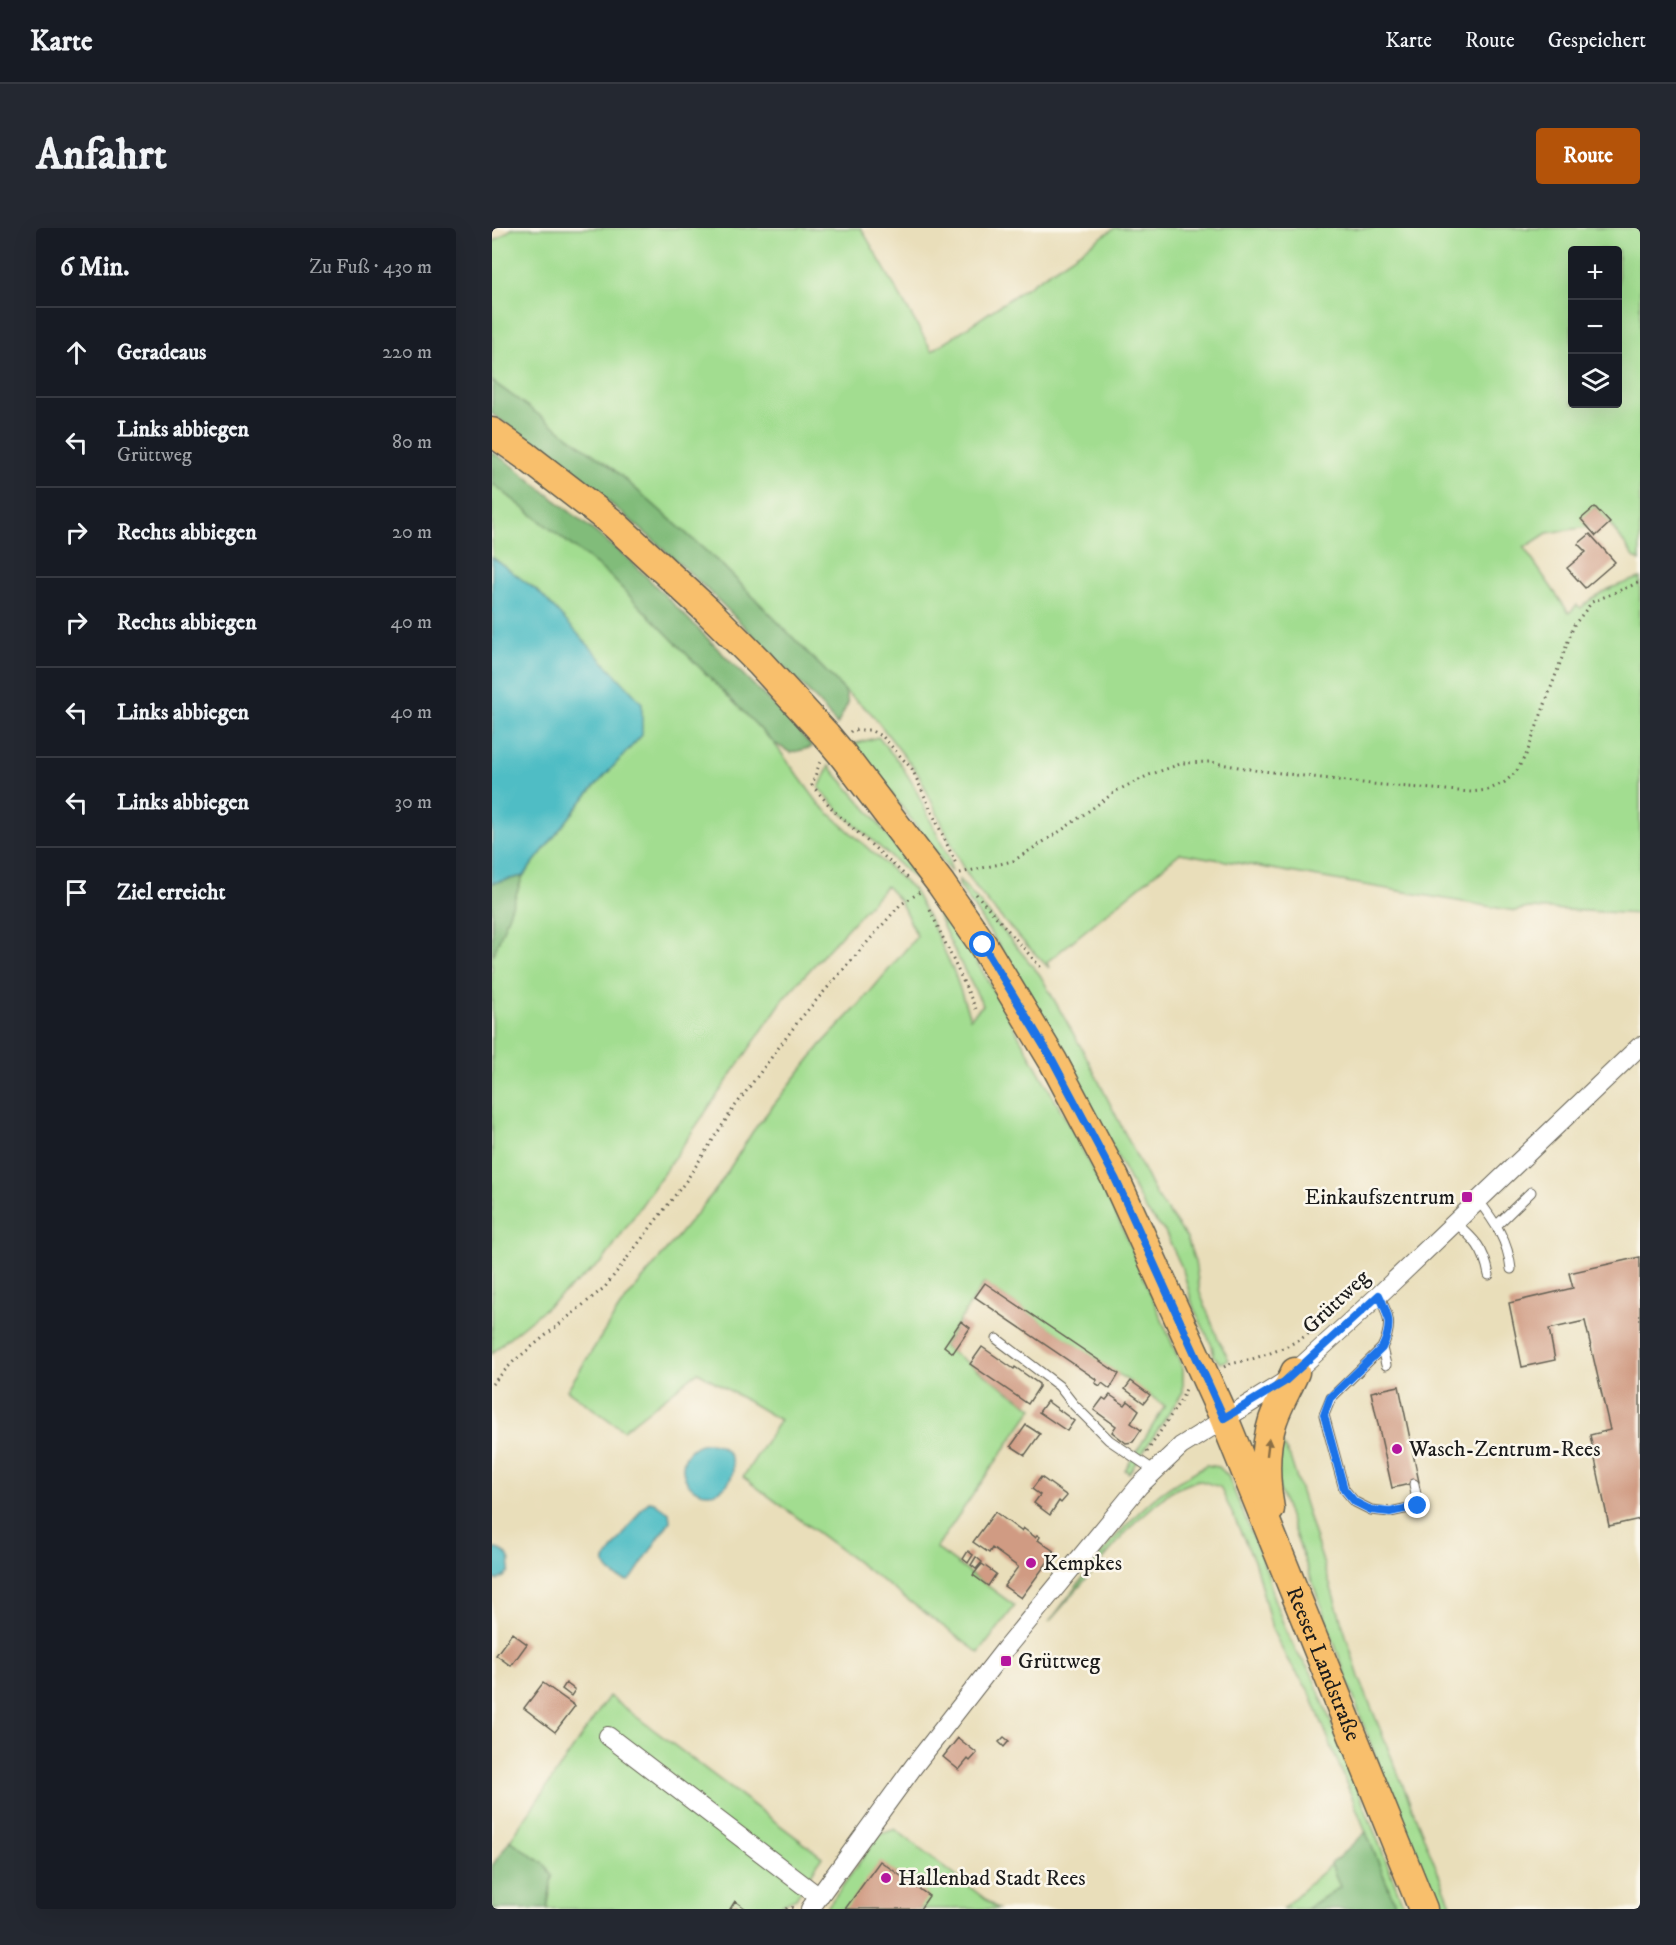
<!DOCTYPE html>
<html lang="de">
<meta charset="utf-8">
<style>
:root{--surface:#171b24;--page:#242831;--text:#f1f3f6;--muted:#9ea1a6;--line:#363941;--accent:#b45309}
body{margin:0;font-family:"IM FELL DW Pica",serif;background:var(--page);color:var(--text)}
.controls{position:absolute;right:18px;top:18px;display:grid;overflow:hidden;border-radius:6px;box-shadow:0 6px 24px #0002}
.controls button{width:54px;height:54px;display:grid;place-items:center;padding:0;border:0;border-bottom:2px solid var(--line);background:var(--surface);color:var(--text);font:30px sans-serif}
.stop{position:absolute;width:18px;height:18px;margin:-14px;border:4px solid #1a73e8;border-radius:50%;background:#fff}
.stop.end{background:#1a73e8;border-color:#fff;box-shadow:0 2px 6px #0008}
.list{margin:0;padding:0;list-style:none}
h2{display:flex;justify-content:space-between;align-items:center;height:78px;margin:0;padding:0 24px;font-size:26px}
h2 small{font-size:20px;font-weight:400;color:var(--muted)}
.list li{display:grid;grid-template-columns:39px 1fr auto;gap:18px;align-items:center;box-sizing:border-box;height:90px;padding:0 24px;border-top:2px solid var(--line)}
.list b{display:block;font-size:22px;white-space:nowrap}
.list p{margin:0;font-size:20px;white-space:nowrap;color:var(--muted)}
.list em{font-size:20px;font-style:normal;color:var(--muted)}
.icon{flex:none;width:33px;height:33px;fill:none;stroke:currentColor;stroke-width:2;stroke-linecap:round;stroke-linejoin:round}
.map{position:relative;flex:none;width:1148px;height:1681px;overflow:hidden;border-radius:6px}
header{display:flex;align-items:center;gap:36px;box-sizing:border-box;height:84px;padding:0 30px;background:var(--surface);border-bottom:2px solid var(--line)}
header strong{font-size:28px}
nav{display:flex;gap:33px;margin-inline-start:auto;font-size:21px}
.intro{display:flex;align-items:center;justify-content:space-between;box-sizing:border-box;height:144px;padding:0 36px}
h1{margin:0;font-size:42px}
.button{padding:15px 27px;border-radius:6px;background:var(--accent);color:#fff;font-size:21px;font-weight:700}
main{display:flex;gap:36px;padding:0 36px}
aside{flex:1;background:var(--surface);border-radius:6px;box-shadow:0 6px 24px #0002}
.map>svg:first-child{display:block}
.green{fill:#a2dd90;stroke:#5f7c56;stroke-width:1.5;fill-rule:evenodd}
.forest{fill:#81bc7a;stroke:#4e6c4b;stroke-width:1.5}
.water{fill:#4fbdc5;stroke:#366c70;stroke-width:1.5}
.building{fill:#d09b83}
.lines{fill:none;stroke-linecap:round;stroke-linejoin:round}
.service-casing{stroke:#646053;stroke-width:11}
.minor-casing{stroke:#646053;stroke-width:20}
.primary-casing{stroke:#646053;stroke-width:31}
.path{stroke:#646053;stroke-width:3;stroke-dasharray:1.5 4.5;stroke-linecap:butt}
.service{stroke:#fff;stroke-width:9}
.minor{stroke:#fff;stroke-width:18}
.primary{stroke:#f8bf6c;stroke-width:28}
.primary-bridge-casing{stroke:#646053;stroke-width:31;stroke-linecap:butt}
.primary-bridge{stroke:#f8bf6c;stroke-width:28}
.oneway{fill:#8a6e44}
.route{stroke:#1a73e8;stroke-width:8}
.poi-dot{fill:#b5179e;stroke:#fbf7ec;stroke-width:2}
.labels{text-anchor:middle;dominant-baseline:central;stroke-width:5;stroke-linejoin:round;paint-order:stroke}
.poi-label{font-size:22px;fill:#1c1c1c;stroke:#fbf7ec;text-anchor:start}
.street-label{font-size:22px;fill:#1c1c1c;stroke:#fbf7ec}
</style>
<header>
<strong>Karte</strong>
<nav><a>Karte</a><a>Route</a><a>Gespeichert</a></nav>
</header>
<div class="intro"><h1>Anfahrt</h1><a class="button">Route</a></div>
<main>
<aside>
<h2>6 Min.<small>Zu Fuß · 430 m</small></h2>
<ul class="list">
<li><svg class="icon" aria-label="ahead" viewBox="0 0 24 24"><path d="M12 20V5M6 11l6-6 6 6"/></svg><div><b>Geradeaus</b></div><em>220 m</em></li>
<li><svg class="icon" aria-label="left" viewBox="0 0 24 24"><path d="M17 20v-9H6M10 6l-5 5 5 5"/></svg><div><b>Links abbiegen</b><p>Grüttweg</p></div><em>80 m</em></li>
<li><svg class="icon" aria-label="right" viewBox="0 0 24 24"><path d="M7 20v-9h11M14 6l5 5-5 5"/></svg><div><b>Rechts abbiegen</b></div><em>20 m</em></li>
<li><svg class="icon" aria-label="right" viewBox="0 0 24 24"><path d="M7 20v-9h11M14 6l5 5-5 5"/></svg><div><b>Rechts abbiegen</b></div><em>40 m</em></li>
<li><svg class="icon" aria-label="left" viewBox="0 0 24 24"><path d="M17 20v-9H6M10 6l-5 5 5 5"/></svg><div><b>Links abbiegen</b></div><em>40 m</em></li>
<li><svg class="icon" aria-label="left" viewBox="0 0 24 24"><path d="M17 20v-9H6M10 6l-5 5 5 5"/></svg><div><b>Links abbiegen</b></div><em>30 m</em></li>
<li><svg class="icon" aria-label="arrive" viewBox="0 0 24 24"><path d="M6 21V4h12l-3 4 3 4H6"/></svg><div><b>Ziel erreicht</b></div></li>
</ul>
</aside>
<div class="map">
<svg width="1148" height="1681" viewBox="0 0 1148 1681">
<rect width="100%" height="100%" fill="#fbf7ec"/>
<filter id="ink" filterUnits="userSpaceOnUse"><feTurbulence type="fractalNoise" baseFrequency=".0167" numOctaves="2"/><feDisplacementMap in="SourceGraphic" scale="12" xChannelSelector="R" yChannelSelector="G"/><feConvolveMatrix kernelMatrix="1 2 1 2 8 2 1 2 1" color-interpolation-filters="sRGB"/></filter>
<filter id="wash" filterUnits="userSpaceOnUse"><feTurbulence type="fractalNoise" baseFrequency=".008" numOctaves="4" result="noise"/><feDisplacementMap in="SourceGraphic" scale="24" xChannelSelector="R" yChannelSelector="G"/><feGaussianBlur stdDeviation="1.35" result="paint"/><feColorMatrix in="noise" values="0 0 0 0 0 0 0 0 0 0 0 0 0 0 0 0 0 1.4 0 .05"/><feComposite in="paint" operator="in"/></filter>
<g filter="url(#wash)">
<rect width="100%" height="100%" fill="#e9deba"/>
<!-- green -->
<path class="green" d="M21 0H369L440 123 623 0H1148V333L1142 329 1118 296 1103 279 1090 291 1096 299 1055 305 1032 320 1077 385 1085 377 1089 380C1105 363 1126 357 1148 350V686L1037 680 1023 683 688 625 555 734 557 740C527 709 494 677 471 640L427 547 379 485 353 463 232 339 119 239 0 153V15ZM1080 22H1126V176H1080Z
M0 255 117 347 282 515 327 576 421 661 439 694 462 744 478 790 491 777C471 740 451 704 438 664L488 739 580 902 631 1001 691 1141V1164L637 1245 633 1242 673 1178 492 1055 451 1118 541 1180 444 1320 523 1378 487 1425 251 1249 288 1192 206 1144 131 1202 75 1162 128 1079 226 959 261 903 329 817 367 777 425 708 408 673 394 658 293 769 111 1033 13 1113 0 1126V728L31 648 95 567 150 507 48 365 0 329Z
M386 509 407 534 421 556 457 631 459 644 362 516Z
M337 538 379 586 431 654 429 656 350 585 327 560Z
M467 652 488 675 548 747 594 828 664 967 695 1010 703 1034 708 1065 726 1111 737 1132 728 1135 722 1128 720 1118 701 1078 691 1042 673 1004 653 981 578 838 528 750 467 657Z
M784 1206 798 1229 867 1449 961 1681H944L874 1504 786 1258Z
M714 1237 727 1239 736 1248 776 1346 780 1365 795 1406 807 1428 819 1444 913 1681H905L817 1463 795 1431 780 1401 763 1335 728 1259 706 1252 679 1263 643 1294 557 1394C588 1355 618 1310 656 1276 673 1260 694 1249 714 1237Z
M117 1468 330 1629 304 1670 286 1678 284 1681H55L59 1660 54 1638 18 1612Z
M403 1601 506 1681H334L387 1607Z
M839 1636 848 1659 814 1681H790Z"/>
<!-- forest -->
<path class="forest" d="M0 153 119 239 232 339 353 463 356 475 345 497 329 477C294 441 259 405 223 369 156 304 77 239 0 186Z
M0 224 21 238 139 333 303 499 320 519 299 525 282 515 117 347 0 255Z
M31 648 2 726 0 724V655Z
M874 1604 905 1681H814L848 1659 839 1636Z
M18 1612 54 1638 60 1648 55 1681H0V1638Z"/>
<!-- water -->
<path class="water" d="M0 329 48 365 150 475V507L95 567 31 648 0 655Z
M191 1240a25 25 0 1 1 50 0a25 25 0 1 1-50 0Z
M158 1273 162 1274 177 1285 178 1293 140 1350 136 1353C126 1351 111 1343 113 1332L151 1279Z
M0 1321C9 1320 14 1324 18 1332L17 1344 12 1349 6 1352 0 1351Z"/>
<g id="blocks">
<!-- building -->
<path class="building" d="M1103 279 1118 295 1104 308 1089 291Z
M1098 306 1123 334 1093 360 1075 340 1094 324 1086 316Z
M1148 1029V1291L1117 1298 1098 1207 1118 1202 1093 1093 1057 1101 1063 1132 1030 1139 1017 1075 1081 1060 1077 1045Z
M493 1055 627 1146 618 1161 610 1155 608 1158 603 1155 605 1152 483 1069Z
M469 1093 478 1100 461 1125 452 1118Z
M490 1119 522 1141 523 1139 547 1156V1159L536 1176 478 1136Z
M639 1153 658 1167 652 1175 633 1161Z
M907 1158 927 1254 900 1260 879 1164Z
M618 1167 633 1177 636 1173 647 1182 639 1195 649 1202 641 1214 634 1215 620 1204 624 1198 602 1182 611 1170 614 1172Z
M555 1173 582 1193 575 1203 547 1184Z
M534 1197 548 1206 533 1227 519 1218Z
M549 1249 575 1268 569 1275 567 1273 558 1287 542 1275 548 1267 540 1261Z
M503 1284 529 1303 531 1300 543 1309 545 1307 548 1309 546 1312 563 1324 529 1370 512 1358 526 1339 500 1320 497 1325 481 1314Z
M476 1323 481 1327 476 1335 471 1331Z
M484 1329 490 1334 484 1341 479 1337Z
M490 1336 504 1346 496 1358 481 1347Z
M20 1405 35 1416 19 1438 4 1427Z
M51 1455 83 1478 63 1504 32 1480Z
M74 1455 83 1462 79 1468 70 1461Z
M512 1509 517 1513 512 1519 507 1514Z
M466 1510 485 1525 478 1533 476 1531 467 1542 451 1529Z
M388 1633 437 1668 428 1681H353Z
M243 1673 254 1681H238Z"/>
</g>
</g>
<g filter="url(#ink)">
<use href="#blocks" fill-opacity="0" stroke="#646053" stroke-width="1.5"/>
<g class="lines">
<!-- service casing -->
<g class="service-casing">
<path id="service" d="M986 972C1003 994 1016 1013 1019 1041
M963 994C982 1011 992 1020 997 1047
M1005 997 1039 964
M887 1067C897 1088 901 1098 890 1120L839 1170 832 1187 852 1261 863 1274 879 1282 898 1284 926 1278 922 1256
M505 1111 567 1158 582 1177 617 1212 663 1243
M890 1120 894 1137"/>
</g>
<!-- minor casing -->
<g class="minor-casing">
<path id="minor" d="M116 1508 327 1669
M318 1681 422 1538 514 1420 647 1258 689 1218 792 1154 887 1067 1148 818"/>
</g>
<!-- primary casing -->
<g class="primary-casing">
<g id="primary">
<path d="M0 204 34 228 122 296 215 382 268 435 334 507"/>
<path id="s1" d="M350 526 449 656 491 717 561 833 623 950 732 1190 931 1681"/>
<path d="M778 1281C773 1252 772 1220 781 1192 787 1175 796 1160 803 1144"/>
</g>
</g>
<!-- path -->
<path class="path" d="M358 504 360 502H378L391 509 420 541 465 638
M328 534 320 557 342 583 416 650
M468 645 521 633 570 602 626 562 657 547 691 535 718 534 763 542 879 556 979 564 996 562 1013 554 1024 544 1035 525 1082 397 1100 374 1148 354
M484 666 551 742
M438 682 484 781
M732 1139C744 1133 757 1133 769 1128 789 1122 808 1113 824 1100
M0 1156 21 1134 113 1059 194 953 241 881 308 791 408 677 428 664
M655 1224 690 1170 694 1161
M294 1681 296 1679 304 1680"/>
<!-- service -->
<use href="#service" class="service"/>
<!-- minor -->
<use href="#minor" class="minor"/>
<!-- primary -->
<use href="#primary" class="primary"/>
<!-- primary-bridge casing -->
<g class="primary-bridge-casing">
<path id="primary-bridge" d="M334 507 350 526"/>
</g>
<!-- primary-bridge -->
<use href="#primary-bridge" class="primary-bridge"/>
</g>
<!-- one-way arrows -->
<defs><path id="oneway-solid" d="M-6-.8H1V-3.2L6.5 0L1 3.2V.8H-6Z" transform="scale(1.5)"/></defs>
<use class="oneway" href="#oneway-solid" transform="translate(776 1219) rotate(-83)"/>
</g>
<g class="lines" filter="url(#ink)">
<!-- route -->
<path class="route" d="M491 717 561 833 623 950 732 1190 792 1154 887 1067C897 1087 901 1098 890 1120L838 1170 832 1187 852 1261 863 1274 879 1282 898 1284 926 1278"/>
</g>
<!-- markers -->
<g class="poi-dot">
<rect x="969" y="963" width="12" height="12" rx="3"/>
<circle cx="905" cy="1221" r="6"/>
<circle cx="539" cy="1335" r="6"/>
<rect x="508" y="1427" width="12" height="12" rx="3"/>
<circle cx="394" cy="1650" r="6"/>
</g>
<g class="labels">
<!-- poi labels -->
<g class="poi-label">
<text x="963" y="969" text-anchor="end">Einkaufszentrum</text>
<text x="917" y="1221">Wasch-Zentrum-Rees</text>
<text x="551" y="1335">Kempkes</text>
<text x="526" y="1433">Grüttweg</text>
<text x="406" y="1650">Hallenbad Stadt Rees</text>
</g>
<!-- street labels -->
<g class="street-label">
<text transform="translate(844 1074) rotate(-43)">Grüttweg</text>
<text stroke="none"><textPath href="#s1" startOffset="1034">Reeser Landstraße</textPath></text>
</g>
</g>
</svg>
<div class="controls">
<button>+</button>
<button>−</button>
<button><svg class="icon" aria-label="layers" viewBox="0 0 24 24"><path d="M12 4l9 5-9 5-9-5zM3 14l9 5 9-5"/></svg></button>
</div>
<div class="stop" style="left:491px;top:717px"></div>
<div class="stop end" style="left:926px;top:1278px"></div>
</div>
</main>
